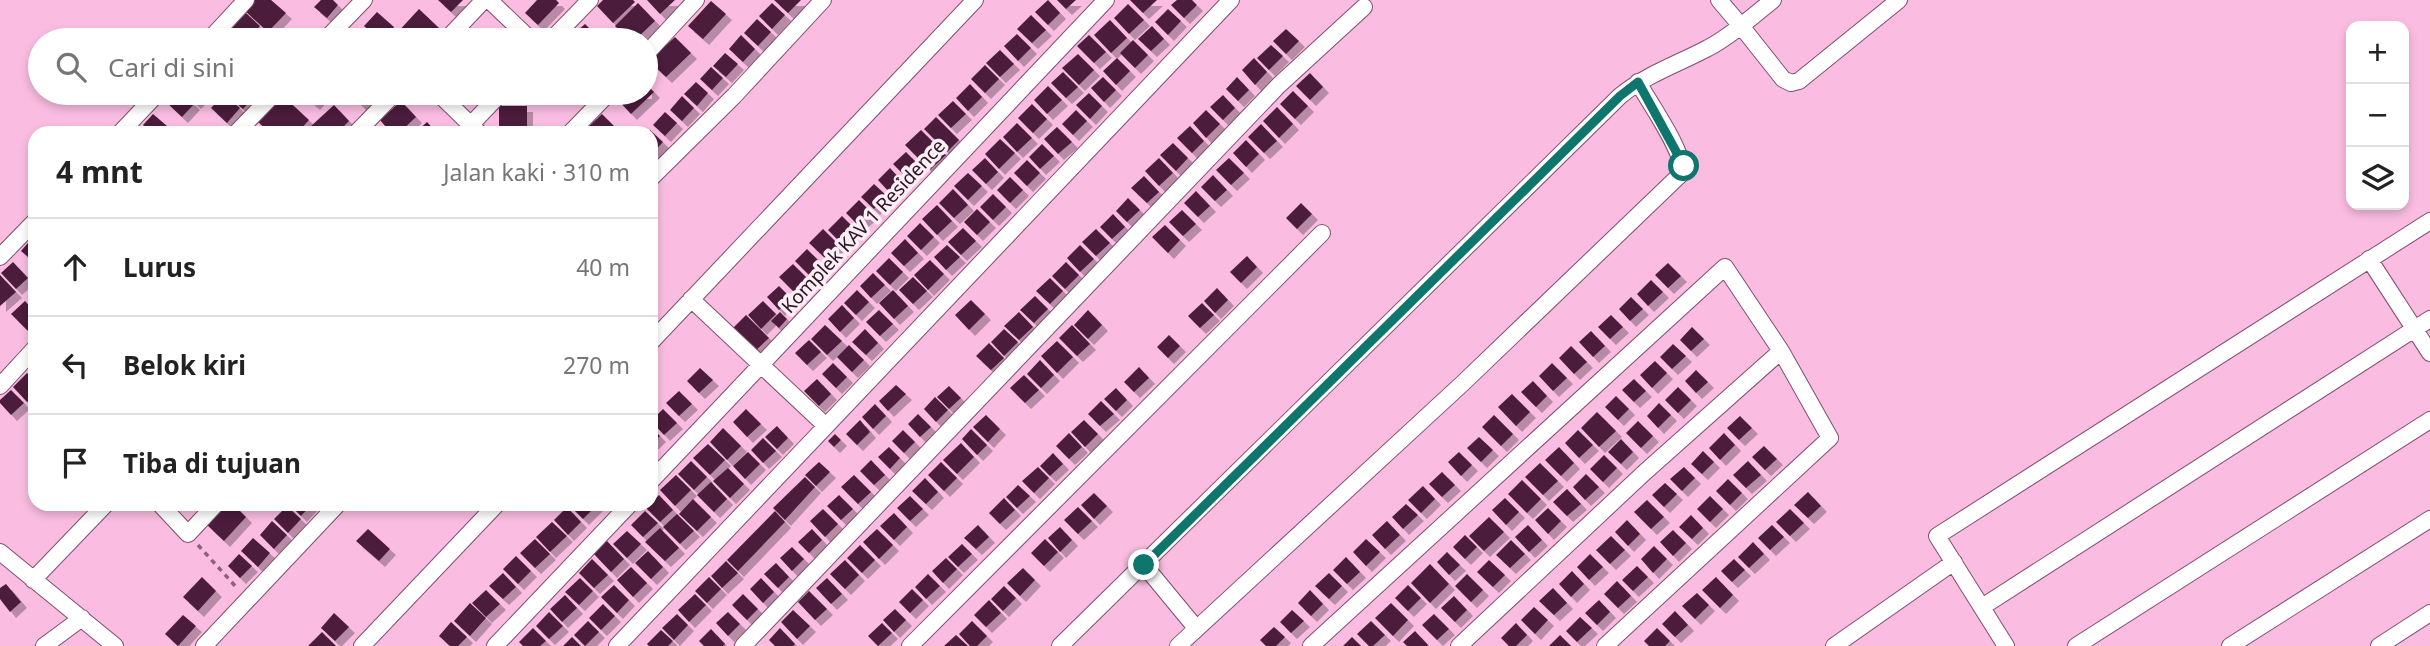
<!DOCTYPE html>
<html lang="id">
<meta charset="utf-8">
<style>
:root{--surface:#fff;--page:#f6f6f6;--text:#222;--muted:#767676;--line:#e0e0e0}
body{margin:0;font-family:"Noto Sans",sans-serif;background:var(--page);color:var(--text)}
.controls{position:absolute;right:21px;top:21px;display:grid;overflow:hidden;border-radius:14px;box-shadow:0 4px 10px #0003}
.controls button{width:63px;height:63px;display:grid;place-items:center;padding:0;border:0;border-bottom:2px solid var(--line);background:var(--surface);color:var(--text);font:35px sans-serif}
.stop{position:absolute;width:21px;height:21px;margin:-16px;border:5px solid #0f766e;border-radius:50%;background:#fff}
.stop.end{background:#0f766e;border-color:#fff;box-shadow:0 2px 7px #0008}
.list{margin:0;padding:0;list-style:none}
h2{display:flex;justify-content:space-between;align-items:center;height:91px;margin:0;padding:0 28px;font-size:30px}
h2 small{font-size:23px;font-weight:400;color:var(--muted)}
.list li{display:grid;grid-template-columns:46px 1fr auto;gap:21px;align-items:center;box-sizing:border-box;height:98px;padding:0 28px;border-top:2px solid var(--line)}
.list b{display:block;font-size:26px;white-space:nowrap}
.list em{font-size:23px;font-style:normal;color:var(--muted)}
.icon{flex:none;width:38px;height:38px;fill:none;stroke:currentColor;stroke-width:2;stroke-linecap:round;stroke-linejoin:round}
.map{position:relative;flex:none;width:2430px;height:646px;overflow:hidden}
.search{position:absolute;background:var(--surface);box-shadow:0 4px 10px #0003;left:28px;top:28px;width:630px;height:77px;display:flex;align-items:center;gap:18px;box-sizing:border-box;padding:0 24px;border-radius:38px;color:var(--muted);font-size:26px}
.panel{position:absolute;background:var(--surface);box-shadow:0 4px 10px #0003;left:28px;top:126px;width:630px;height:385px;border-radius:21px}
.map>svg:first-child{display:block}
.building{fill:#4b1c3b;filter:url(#shadow)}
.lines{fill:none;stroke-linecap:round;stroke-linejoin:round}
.minor-casing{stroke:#814d6d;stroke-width:18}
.path{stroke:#8a627a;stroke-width:3.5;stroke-dasharray:5 5;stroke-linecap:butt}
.minor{stroke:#fff;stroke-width:16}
.route{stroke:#0f766e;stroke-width:9}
.labels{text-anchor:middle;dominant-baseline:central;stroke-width:7;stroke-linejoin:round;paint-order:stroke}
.street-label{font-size:19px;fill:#2c1623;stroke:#fbeff6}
</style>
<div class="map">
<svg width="2430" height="646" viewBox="0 0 2430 646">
<defs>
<filter id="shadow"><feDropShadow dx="6" dy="6" stdDeviation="0" flood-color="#0004"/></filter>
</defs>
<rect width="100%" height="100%" fill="#fabde1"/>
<!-- building -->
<path class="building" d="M255 0H271L286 13 268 32 245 11Z
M321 0H333L338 5 327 18 314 7Z
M438 0H463L451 12Z
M537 0H556L559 3 538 25 525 13Z
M603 0H633L635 2 613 23 597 6Z
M647 0H675L660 14Z
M774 0H801L788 13Z
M1048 0 1060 13 1048 25 1035 12Z
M1057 0H1076L1066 9Z
M1130 0H1157L1143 13Z
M1177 0H1192L1197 5 1184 18 1171 5Z
M711 1 726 14 703 39 688 26Z
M638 3 655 21 635 40H629L615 26Z
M772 3 785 15 772 29 759 16Z
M1128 4 1144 20 1129 34 1114 18Z
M419 9 439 28 427 40H403L396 34Z
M1168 9 1181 21 1168 35 1155 22Z
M377 12 394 27 382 40H379L364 26Z
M246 13 260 26 247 40 232 28Z
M1031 15 1046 30 1032 43 1017 29Z
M757 19 771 32 758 46 744 33Z
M1110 20 1127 38 1111 53 1094 35Z
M585 24 601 40H567Z
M1152 26 1164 39 1151 51 1138 39Z
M362 28 376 40H350Z
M292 29 304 40H281Z
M1286 29 1299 41 1286 54 1273 41Z
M1017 34 1031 48 1018 61 1004 46Z
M741 35 755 49 743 62 729 49Z
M1089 35 1106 52 1094 63 1077 46Z
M675 37 691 53 666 77 649 61Z
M1133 40 1148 55 1135 68 1120 53Z
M1271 45 1283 56 1269 70 1257 58Z
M1000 50 1014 64 1000 77 986 63Z
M725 53 738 64 726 77 713 66Z
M1078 54 1094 70 1079 85 1062 68Z
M1117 58 1130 71 1116 85 1103 71Z
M1254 58 1267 72 1255 85 1242 70Z
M985 65 999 79 985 93 971 79Z
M711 67 723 78 712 90 700 79Z
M1063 72 1078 87 1066 98 1051 83Z
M1310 73 1323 87 1310 100 1296 86Z
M1103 77 1116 90 1104 102 1091 88Z
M1237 77 1249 90 1238 101 1226 89Z
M696 82 708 93 697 106 684 94Z
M646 84 654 92 631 114 616 98 622 93H646Z
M970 84 982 97 968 111 956 98Z
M1048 86 1062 100 1047 114 1034 100Z
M1293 91 1308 106 1295 119 1280 104Z
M174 93H182L194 104 182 117 166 102Z
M184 93H205L195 103Z
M225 93H258L243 109Z
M301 93H324L314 104Z
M349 93H375L361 105Z
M1089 93 1102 106 1090 119 1076 105Z
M224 94 240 108 227 123 211 108Z
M282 95 309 120 297 133H270L257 121Z
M1223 95 1235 108 1223 120 1210 107Z
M682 96 694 108 682 121 670 110Z
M401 101 416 117 399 133H391L380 120Z
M953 101 966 114 951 128 938 115Z
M1032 104 1047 119 1033 133 1018 118Z
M334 105 349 121 337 133H316L310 127Z
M499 106H527V133H499Z
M1277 107 1293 124 1279 138 1263 121Z
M1076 110 1087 121 1073 135 1062 124Z
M1206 110 1220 124 1206 138 1193 123Z
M665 112 677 123 665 136 653 125Z
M153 114 167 126 161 133H152L143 125Z
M602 114 617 129 613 133H582Z
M936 117 959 140 947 152 924 129Z
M427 122 437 133H415Z
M1017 123 1032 138 1017 152 1003 137Z
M1261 124 1277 141 1264 153 1248 137Z
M1190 126 1204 141 1192 153 1177 138Z
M1057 127 1072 142 1058 154 1044 139Z
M650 130 663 142 651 155V133H647Z
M921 130 946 155 930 170 905 145Z
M1000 139 1015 153 999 169 985 154Z
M1246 140 1259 154 1246 167 1233 153Z
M1173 143 1188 158 1176 171 1160 155Z
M1042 144 1054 156 1040 169 1029 157Z
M906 152 920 166 907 178 893 164Z
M985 158 998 172 986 184 972 170Z
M1159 158 1173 173 1159 186 1145 171Z
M1229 158 1244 173 1231 185 1216 170Z
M1027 160 1040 173 1027 186 1014 173Z
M890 168 902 181 890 193 878 180Z
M968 173 982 186 968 200 954 186Z
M1213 175 1227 190 1215 201 1201 187Z
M1144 176 1159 192 1147 203 1131 188Z
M1010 177 1023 190 1010 203 997 190Z
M874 184 887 196 874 209 861 197Z
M953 189 968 205 954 218 939 203Z
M1196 191 1210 206 1198 217 1184 203Z
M993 194 1006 207 993 220 980 207Z
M1128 198 1140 210 1127 222 1116 211Z
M859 200 872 213 858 225 846 213Z
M1301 203 1312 214 1297 229 1286 218Z
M937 205 952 221 937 235 922 219Z
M977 209 990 222 977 235 964 222Z
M1182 210 1196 224 1183 236 1169 222Z
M1113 214 1125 227 1112 239 1100 227Z
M842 216 855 229 841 243 828 230Z
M920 223 934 237 921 250 907 236Z
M1165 225 1180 240 1168 253 1152 237Z
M963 228 976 241 961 255 948 242Z
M823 229 839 245 825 258 809 243Z
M1096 229 1110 243 1096 256 1082 242Z
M33 237 35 239V263L21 251Z
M905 239 918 253 904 266 891 253Z
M947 245 960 257 946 270 934 257Z
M1080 245 1094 259 1080 272 1067 258Z
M807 249 822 264 810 276 795 261Z
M1247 256 1257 267 1241 283 1230 272Z
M889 258 903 272 890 285 876 271Z
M930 260 944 274 928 290 914 275Z
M13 262 28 278 16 289 1 273Z
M1066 262 1079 275 1065 289 1052 276Z
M1668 263 1681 276 1668 288 1655 275Z
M793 264 808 279 794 292 779 277Z
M873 273 885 285 871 298 860 286Z
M0 275 16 292 0 306Z
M913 277 927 291 913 304 899 290Z
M1050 278 1063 291 1050 304 1036 291Z
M1651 280 1663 292 1648 306 1637 294Z
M779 286 791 298 779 310 767 297Z
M1217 288 1228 300 1215 313 1204 301Z
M857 290 869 302 856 315 844 303Z
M893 290 908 306 894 319 879 303Z
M1035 296 1048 309 1034 323 1020 310Z
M1631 297 1643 309 1630 321 1619 309Z
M971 300 985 314 969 330 955 315Z
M25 301 35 312V324L28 331 11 314Z
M763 301 776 314 761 329 748 315Z
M1202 303 1214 315 1200 328 1188 316Z
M842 305 854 318 840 332 828 319Z
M879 310 893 324 880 336 866 322Z
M1088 310 1102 325 1088 339 1074 325Z
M780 312 787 319 779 328 771 321Z
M1019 312 1033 327 1019 340 1004 326Z
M746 315 769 338 754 352 731 330Z
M1611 315 1623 327 1610 339 1598 327Z
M825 325 842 341 827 355 811 339Z
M1072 325 1090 344 1077 356 1059 338Z
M1692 327 1704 339 1691 351 1680 340Z
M865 329 878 343 866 355 852 342Z
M1004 329 1018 342 1004 356 991 342Z
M1591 331 1605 346 1593 357 1579 342Z
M1169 335 1180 346 1168 358 1157 347Z
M809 340 821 352 807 365 795 353Z
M1057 341 1073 357 1057 373 1041 356Z
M989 343 1004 358 991 370 976 356Z
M1673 344 1686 356 1672 369 1660 357Z
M849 345 864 360 852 372 837 357Z
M1571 346 1587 362 1574 374 1559 358Z
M1040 360 1054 375 1041 388 1027 374Z
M1655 361 1667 373 1652 388 1640 375Z
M833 363 847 377 836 388 822 374Z
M1552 363 1567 378 1553 391 1539 376Z
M1139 367 1149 378 1134 392 1124 382Z
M700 368 713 380 699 393 687 381Z
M1696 370 1708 382 1696 393 1685 381Z
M27 373 35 382V395L27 402 13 387Z
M1024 375 1039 390 1025 403 1010 388Z
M817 379 831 394 819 406 804 391Z
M1634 379 1646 391 1634 402 1622 390Z
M1533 381 1547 396 1536 407 1521 392Z
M896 385 906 394 888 411 879 401Z
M949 386 961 398 949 409 937 397Z
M1678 387 1691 400 1678 413 1665 400Z
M1116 388 1127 400 1116 411 1104 399Z
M11 390 24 403 11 415 0 403V400Z
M679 391 692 404 679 416 666 403Z
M1512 394 1530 412 1516 426 1498 407Z
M1616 396 1629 409 1618 420 1605 407Z
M935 397 948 410 936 422 924 409Z
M1101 401 1114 414 1100 426 1088 414Z
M1659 403 1671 415 1658 428 1647 416Z
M875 404 886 416 873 429 862 417Z
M663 409 677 423 664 435 651 421Z
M746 409 761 424 747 437 733 422Z
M1597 412 1616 431 1599 447 1581 428Z
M918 414 931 427 920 437 908 424Z
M986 415 1000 429 988 442 973 427Z
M1494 415 1513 434 1501 446 1482 427Z
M1740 416 1752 428 1739 440 1727 428Z
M860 420 870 432 857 445 846 434Z
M1084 420 1098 434 1085 447 1071 432Z
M1638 421 1653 436 1641 448 1626 433Z
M777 426 788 438 777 449 765 437Z
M651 427 660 436 651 445Z
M723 428 741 446 727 460 710 442Z
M971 429 987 445 977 455 962 439Z
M903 430 915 442 904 453 892 441Z
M1578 430 1593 445 1579 458 1565 443Z
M1069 433 1082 447 1069 459 1056 446Z
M1724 433 1735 445 1720 460 1709 448Z
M835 434 841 440 834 447 828 441Z
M1479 437 1493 450 1481 462 1467 448Z
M763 438 776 451 763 463 751 450Z
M1621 439 1633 452 1621 464 1608 452Z
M961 443 974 457 957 474 943 460Z
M708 444 725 460 710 475 693 458Z
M1764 446 1777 459 1765 470 1752 457Z
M889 447 900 458 890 469 878 457Z
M1559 447 1574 463 1561 476 1545 460Z
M1703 451 1714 462 1702 474 1691 464Z
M748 452 760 464 745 479 733 466Z
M1459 452 1472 465 1461 476 1448 462Z
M1053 453 1063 464 1050 476 1040 466Z
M1604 455 1617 468 1603 482 1590 469Z
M871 460 885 475 874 485 860 471Z
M691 461 707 477 694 490 678 474Z
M1748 461 1761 475 1746 488 1733 475Z
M819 462 830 472 816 486 805 475Z
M941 462 957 478 944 491 928 475Z
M1540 463 1558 481 1543 495 1525 477Z
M1038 467 1049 478 1034 493 1022 481Z
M1684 467 1695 478 1682 491 1670 479Z
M728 468 744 484 730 498 713 481Z
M1442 472 1455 485 1442 497 1429 484Z
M1586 474 1599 487 1585 500 1573 487Z
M676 475 691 490 675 506 660 490Z
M854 475 871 492 858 504 841 487Z
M805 477 815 487 785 520 773 508Z
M925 478 938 492 926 504 912 491Z
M1728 479 1742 493 1730 505 1716 491Z
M1522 480 1541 499 1527 513 1508 494Z
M711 482 727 499 714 512 697 495Z
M1665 483 1677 494 1664 507 1652 495Z
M1018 485 1030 496 1017 508 1006 497Z
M1423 486 1435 499 1421 513 1408 500Z
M1567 489 1581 504 1567 516 1553 502Z
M1808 492 1821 506 1808 518 1794 505Z
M1094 493 1107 506 1094 519 1081 505Z
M659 495 673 510 660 522 646 508Z
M839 495 853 509 841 520 827 506Z
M910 496 923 509 910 521 897 508Z
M1710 496 1723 509 1710 522 1697 509Z
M1004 498 1015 510 1000 524 989 513Z
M1505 498 1519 512 1506 525 1492 510Z
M693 499 711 517 697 531 679 514Z
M1647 500 1664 517 1651 529 1634 512Z
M224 504H233L246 517 224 541 206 524Z
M289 504H312L301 516Z
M568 504H596L597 505 583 519Z
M1406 504 1418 515 1403 529 1392 517Z
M287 506 301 519 288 533 274 519Z
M567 507 581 522 568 535 554 520Z
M1078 507 1092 521 1078 534 1064 520Z
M1548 508 1561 521 1548 534 1535 520Z
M823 509 838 524 825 537 810 521Z
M1790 509 1804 523 1790 536 1776 522Z
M645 511 658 523 643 537 631 525Z
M775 511 785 522 738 571 727 560Z
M894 513 907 527 894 540 880 526Z
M677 514 694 531 680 544 663 527Z
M1691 515 1703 528 1692 539 1679 527Z
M1489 517 1504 532 1484 551 1469 536Z
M1627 520 1640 534 1628 546 1615 532Z
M272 521 287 535 274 549 260 535Z
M1387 521 1400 535 1385 549 1372 535Z
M552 522 567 536 550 552 536 537Z
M978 525 989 537 976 549 964 538Z
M1528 525 1542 540 1529 552 1515 537Z
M1772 525 1784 537 1770 550 1758 538Z
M1060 527 1072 540 1060 552 1048 538Z
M660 528 679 548 665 561 645 542Z
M368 529 390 549 379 561 356 541Z
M812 529 822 540 809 553 798 542Z
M877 529 893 545 879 559 863 542Z
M1673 530 1686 543 1673 556 1660 542Z
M627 531 641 544 627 558 613 544Z
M1465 535 1477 547 1465 559 1453 547Z
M1611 536 1625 550 1610 564 1596 550Z
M253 538 270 553 258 567 241 551Z
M535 539 550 554 535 568 520 553Z
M1045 539 1058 552 1044 566 1031 553Z
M1366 539 1380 552 1366 566 1353 552Z
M606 540 624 559 611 572 593 553Z
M1511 540 1525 554 1510 568 1496 555Z
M1753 542 1764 554 1749 568 1738 557Z
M962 544 972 554 958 567 948 557Z
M860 545 875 560 862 573 847 558Z
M1654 546 1667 559 1653 573 1641 559Z
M792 547 804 559 792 571 780 558Z
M648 551 663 567 651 579 635 563Z
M1447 552 1460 565 1449 575 1437 562Z
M239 554 252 566 240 578 228 566Z
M1590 554 1603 567 1589 580 1577 567Z
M516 556 531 571 518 584 503 569Z
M1346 557 1360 572 1347 584 1333 570Z
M946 558 957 569 943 583 932 571Z
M592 559 608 575 594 588 579 573Z
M1734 559 1745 570 1732 582 1721 571Z
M845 560 859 575 845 589 830 574Z
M1489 560 1505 575 1493 587 1477 572Z
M726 561 738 573 722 588 711 576Z
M776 563 789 577 778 588 764 574Z
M1430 564 1449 584 1430 603 1411 583Z
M1637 566 1648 577 1633 591 1622 580Z
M631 567 647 583 633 597 617 580Z
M1023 568 1035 580 1020 596 1007 583Z
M1572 571 1584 584 1571 597 1559 584Z
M503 573 516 587 503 599 489 586Z
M1329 573 1342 586 1329 599 1315 586Z
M928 574 940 586 926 599 915 587Z
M1467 574 1483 590 1471 602 1455 586Z
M202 577 216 591 198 611 183 597Z
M709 577 721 589 707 603 695 591Z
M1716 577 1733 595 1720 608 1702 590Z
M580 578 593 591 579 605 565 592Z
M761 578 774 592 763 603 750 589Z
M827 578 842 594 831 604 816 588Z
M1617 581 1631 596 1618 608 1604 594Z
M6 584 21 602 10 612 0 599V588Z
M614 585 629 600 617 613 601 597Z
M1408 585 1421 598 1408 611 1395 598Z
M1004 586 1016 598 1003 611 991 599Z
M1553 588 1567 603 1554 615 1539 601Z
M912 589 923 600 910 613 899 602Z
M486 590 500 604 486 617 472 603Z
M1310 590 1323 604 1311 616 1298 603Z
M809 591 827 609 815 620 798 602Z
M1697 593 1709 605 1695 619 1682 606Z
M695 594 706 605 689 622 678 610Z
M743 594 758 609 747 620 732 605Z
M565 595 577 608 562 622 550 609Z
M1454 596 1467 610 1455 622 1441 608Z
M989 600 1001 613 986 627 974 615Z
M1599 600 1610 612 1597 625 1585 613Z
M470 603 486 618 470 636 454 621Z
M1391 603 1408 620 1393 636 1375 618Z
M603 604 615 616 601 630 589 618Z
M1534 607 1548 620 1535 634 1521 620Z
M895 609 906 620 894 632 883 620Z
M793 610 810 626 797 639 781 622Z
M1292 610 1304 621 1291 633 1280 622Z
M1675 611 1688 625 1675 637 1662 624Z
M549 612 563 626 549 639 536 626Z
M728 612 740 624 728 636 716 623Z
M334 613 349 627 335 641 321 628Z
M677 614 688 625 674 640 662 628Z
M1434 614 1449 629 1437 640 1422 625Z
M183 615 196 626 178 646 165 634Z
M1580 617 1592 628 1577 642 1566 631Z
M588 621 599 632 585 646 574 635Z
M972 621 987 636 977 646H970L959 634Z
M1371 621 1385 635 1373 646H1369L1357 634Z
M451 622 467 637 458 646H450L439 636Z
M882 623 892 633 878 646 868 636Z
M1516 623 1527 635 1516 646H1509L1501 638Z
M1274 627 1285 637 1276 646H1266L1260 640Z
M533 628 546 641 540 646H523L519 642Z
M780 628 795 644 793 646H775L769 640Z
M1657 628 1670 641 1665 646H1649L1644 641Z
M711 629 725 644 723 646H704L699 641Z
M661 630 673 641 668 646H649L647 644Z
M1415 631 1428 645 1427 646H1407L1403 642Z
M322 632 336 646H308Z
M956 635 968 646H944Z
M1560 635 1571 646H1549Z
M572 637 581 646H563Z
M1352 637 1361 646H1343Z"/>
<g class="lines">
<!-- minor casing -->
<g class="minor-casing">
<path id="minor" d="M489 0 531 40
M1773 0 1741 26 1783 79 1791 83 1799 81 1899 0
M209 40 246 0
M325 40 364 0
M446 40 484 0
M551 40 590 0
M646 54 696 0
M438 93 479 133
M120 133 158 93
M236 133 275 93
M356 133 395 93
M463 133 501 93
M570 133 609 93
M651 178 734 96 823 0
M0 257 35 221
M2369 259 2430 353
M691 299 826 426
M651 342 975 0
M0 386 35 348
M651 481 1106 0
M160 504 188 534 216 504
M0 552 115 646
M1144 565 1196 628
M33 580 106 504
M1982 607 2430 319
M44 646 82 618
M204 646 338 504
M362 646 497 504
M495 646 630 504
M617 646 1231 0
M743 646 1279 85 1364 7
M910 646 1322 233
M1060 646 1620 96C1647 74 1678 64 1708 48 1720 42 1730 34 1741 26L1719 0
M1178 646 1463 383 1682 173C1686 154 1648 101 1638 82
M1311 646 1725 267 1781 351 1830 438 1605 646
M1459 646 1645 472 1781 351
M1834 646 1954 562
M2006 646 1937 536 2430 221
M2076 646 2430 420
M2230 646 2430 519
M2379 646 2430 613"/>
</g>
<!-- path -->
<path class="path" d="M198 545 237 588"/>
<!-- minor -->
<use href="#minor" class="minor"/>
</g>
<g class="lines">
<!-- route -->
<path class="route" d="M1144 565 1620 96 1638 82 1684 166"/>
</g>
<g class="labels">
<!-- street labels -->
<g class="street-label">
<text transform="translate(863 226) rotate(-47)">Komplek KAV 1 Residence</text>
</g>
</g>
</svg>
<div class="controls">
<button>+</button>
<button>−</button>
<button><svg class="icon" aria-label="layers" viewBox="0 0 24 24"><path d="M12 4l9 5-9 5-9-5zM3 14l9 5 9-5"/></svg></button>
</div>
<div class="stop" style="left:1684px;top:166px"></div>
<div class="stop end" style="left:1144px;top:565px"></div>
<div class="search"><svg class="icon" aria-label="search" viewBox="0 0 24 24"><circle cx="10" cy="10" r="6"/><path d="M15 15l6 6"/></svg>Cari di sini</div>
<section class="panel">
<h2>4 mnt<small>Jalan kaki · 310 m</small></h2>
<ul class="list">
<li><svg class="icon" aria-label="ahead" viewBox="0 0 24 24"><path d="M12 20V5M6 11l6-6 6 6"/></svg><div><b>Lurus</b></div><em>40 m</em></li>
<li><svg class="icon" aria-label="left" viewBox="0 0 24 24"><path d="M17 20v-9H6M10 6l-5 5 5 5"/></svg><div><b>Belok kiri</b></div><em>270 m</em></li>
<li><svg class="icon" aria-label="arrive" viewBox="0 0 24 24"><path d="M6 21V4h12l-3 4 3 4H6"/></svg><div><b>Tiba di tujuan</b></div></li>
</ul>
</section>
</div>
